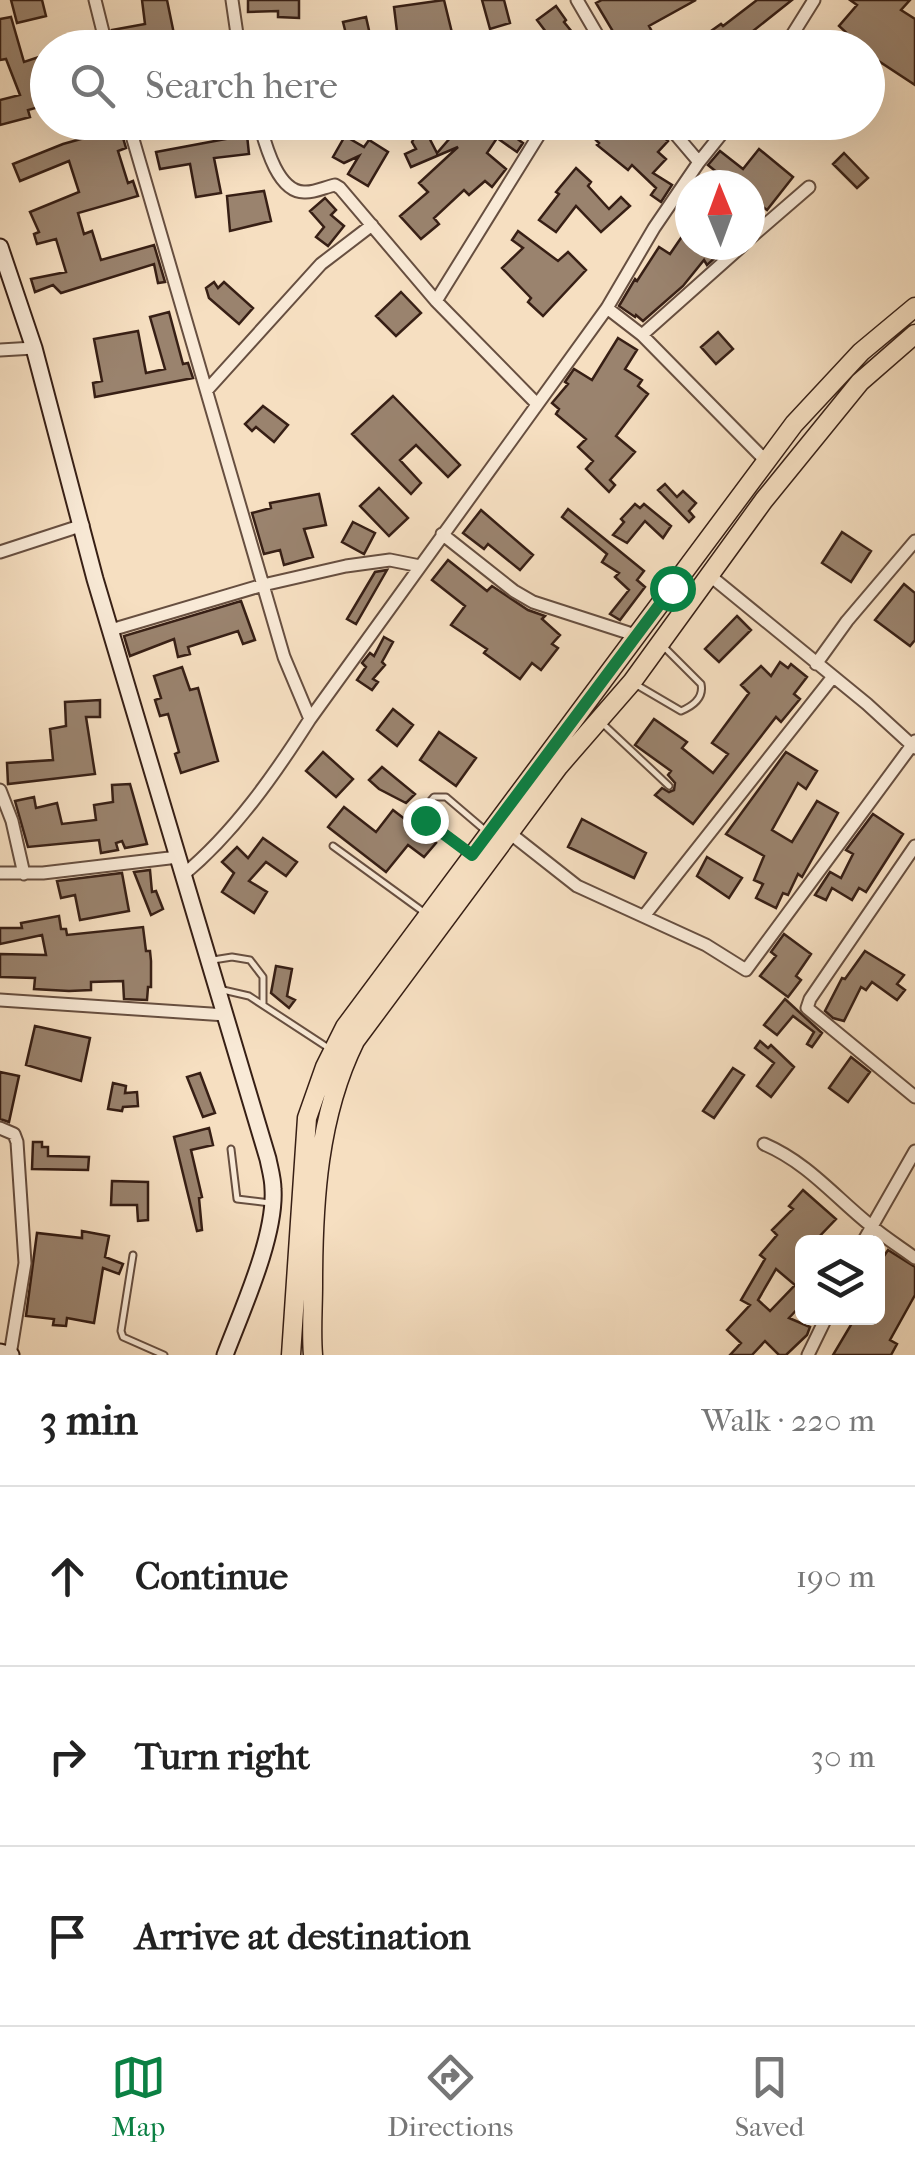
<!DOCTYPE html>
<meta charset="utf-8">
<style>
:root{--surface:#fff;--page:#f2f2f2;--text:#222;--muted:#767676;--line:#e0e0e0;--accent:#0b8043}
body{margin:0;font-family:"IM FELL French Canon",serif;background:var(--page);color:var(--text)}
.controls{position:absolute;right:30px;bottom:30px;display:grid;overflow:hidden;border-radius:15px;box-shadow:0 10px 40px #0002}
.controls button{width:90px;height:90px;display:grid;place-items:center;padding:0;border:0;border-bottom:2px solid var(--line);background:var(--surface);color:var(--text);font:50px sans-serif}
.compass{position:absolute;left:675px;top:170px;width:90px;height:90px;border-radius:50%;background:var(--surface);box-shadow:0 10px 40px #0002;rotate:359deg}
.stop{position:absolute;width:30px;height:30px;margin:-22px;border:8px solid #0b8043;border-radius:50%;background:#fff}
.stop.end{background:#0b8043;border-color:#fff;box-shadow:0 2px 10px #0008}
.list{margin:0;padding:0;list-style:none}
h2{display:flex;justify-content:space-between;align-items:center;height:130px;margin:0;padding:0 40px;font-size:42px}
h2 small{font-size:32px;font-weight:400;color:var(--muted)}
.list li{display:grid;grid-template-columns:65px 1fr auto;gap:30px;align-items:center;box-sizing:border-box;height:180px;padding:0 40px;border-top:2px solid var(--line)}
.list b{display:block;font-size:38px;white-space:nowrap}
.list em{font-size:32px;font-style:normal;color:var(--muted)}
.icon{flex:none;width:55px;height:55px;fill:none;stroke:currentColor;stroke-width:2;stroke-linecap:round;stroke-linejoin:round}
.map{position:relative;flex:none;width:915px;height:1355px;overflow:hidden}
.search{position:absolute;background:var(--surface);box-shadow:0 10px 40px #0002;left:30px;right:30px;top:30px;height:110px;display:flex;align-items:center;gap:25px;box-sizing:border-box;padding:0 35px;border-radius:55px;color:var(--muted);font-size:38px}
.sheet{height:670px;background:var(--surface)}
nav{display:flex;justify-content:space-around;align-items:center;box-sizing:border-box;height:140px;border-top:2px solid var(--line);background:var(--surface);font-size:28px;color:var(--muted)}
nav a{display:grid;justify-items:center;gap:5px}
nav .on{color:var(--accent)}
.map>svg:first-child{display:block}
.building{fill:#9a836e;stroke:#371f15;stroke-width:2.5;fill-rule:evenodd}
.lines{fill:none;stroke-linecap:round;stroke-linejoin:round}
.lane-casing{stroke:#674f40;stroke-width:9}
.street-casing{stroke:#674f40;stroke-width:15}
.secondary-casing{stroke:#371f15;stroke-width:19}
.primary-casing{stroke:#371f15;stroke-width:21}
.lane{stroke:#f9ead7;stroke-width:5}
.street{stroke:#f9ead7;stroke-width:11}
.secondary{stroke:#f9ead7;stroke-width:15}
.primary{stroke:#f6dfc1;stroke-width:18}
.route{stroke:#0b8043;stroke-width:12}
</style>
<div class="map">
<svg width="915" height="1355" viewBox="0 0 915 1355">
<rect width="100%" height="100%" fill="#f6dfc1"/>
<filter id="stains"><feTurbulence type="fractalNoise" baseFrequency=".002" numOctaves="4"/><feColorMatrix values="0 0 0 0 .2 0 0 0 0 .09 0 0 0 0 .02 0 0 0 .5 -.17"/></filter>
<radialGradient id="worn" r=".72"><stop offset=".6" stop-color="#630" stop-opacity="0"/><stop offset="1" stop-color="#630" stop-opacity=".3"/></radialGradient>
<!-- building -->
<path class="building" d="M11 0H42L46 16 17 23Z
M142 0H167L174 34 116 46 112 30 145 24Z
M248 0H299V18L278 17V11L248 12Z
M444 0 455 45 399 48 394 7Z
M482 0H504L510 23 490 29Z
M602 0H696L649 26 661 48H630L623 36 618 40 596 3Z
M757 0H792L753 31 756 35 740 48H687L721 24 723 26Z
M850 0H910L901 10 915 19V85L868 54V48H863L839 26 857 5Z
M556 6 566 20 564 22 585 48H558L537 20Z
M11 17 24 62 48 54V78L39 80 46 105 28 110 30 117 0 125V100L20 95 6 59 0 60V19Z
M366 17 373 48H321L319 40 346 34 343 22Z
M464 122H494L523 143 517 152 497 138 487 153 506 169 492 187 485 181 469 195 464 190 434 218 439 224 421 239 400 216 428 192 419 183 458 147 411 167 405 154 416 149 412 142 422 124 437 153Z
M578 122H647L668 141 658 152 666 159 653 173 672 185 661 202 651 195 656 188 632 165 628 170 597 145 599 143Z
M120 128 126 148 118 151 128 183 133 181 138 196 78 213 84 234 92 231 101 260 154 245 165 282 158 283 154 264 61 293 53 285 35 292 31 279 66 272 56 239 37 244 34 234 39 232 30 212 79 192 69 161 20 181 13 164 63 144Z
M247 135 249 154 214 158 221 193 196 197 190 164 160 169 156 152Z
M345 136 364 147 369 140 388 152 368 186 348 174 359 156 344 163 333 157Z
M759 149 793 177 767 210 763 207 750 223V185H720L724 178 708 165 720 151 743 169Z
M844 153 868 178 857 188 833 164Z
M576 168 591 182 588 186 609 209 621 197 630 206 601 232 576 206 556 232 539 220 559 194 556 192Z
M264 191 271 221 230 231 227 196Z
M325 198 336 210 331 215 344 226 328 246 316 237 324 227 310 211Z
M518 231 558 261 568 252 586 270 543 316 528 302 531 298 502 268 523 248 512 240Z
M683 235 690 240V245H698L716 257 707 265 704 260 683 286 643 321 636 315 635 317 619 306 635 279 637 281 659 247 670 254Z
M214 282 218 288 224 282 253 308 239 324 209 298 206 288Z
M401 292 421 313 396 336 376 316Z
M169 312 183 364 188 363 193 378 95 397 93 383 102 381 94 339 138 331 146 373 165 369 150 317Z
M718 332 733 349 716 364 701 347Z
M618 338 637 350 625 369 642 380 638 386 648 394 616 436 635 452 610 480 615 485 609 492 586 469 593 461 578 447 586 439 556 414 559 409 552 403 568 384 565 382 574 369 592 380Z
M393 396 460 465 448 477 416 445 400 460 421 483 411 494 352 434Z
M263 406 288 425 274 442 256 427 252 431 245 424Z
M665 484 677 497 683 491 696 503 689 511 694 517 689 522 658 490Z
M379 488 408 518 389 536 360 506Z
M319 494 326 525 304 529 313 557 284 565 280 550 264 554 252 513 271 508 270 503Z
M635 504 640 508 644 504 671 526 663 538 645 521 627 543 613 535 624 522 621 519Z
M568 509 644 571 637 580 645 587 620 620 610 614 629 590 615 577 619 573 602 562 607 554 562 517Z
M481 510 533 555 520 570 488 544 484 549 463 533Z
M353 522 375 533 364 554 342 542Z
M842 532 871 551 851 582 822 563Z
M448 560 487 591 492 586 528 610 545 616 542 619 560 635 552 644 558 648 541 670 532 663 520 679 484 653 487 649 451 625 465 606 432 580Z
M387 570 356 624 347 619 375 572Z
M904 584 915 593V640L910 646 875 620Z
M241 601 255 640 243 644 238 631 188 647 190 654 178 657 174 639 130 656 124 636Z
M737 616 751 630 719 662 705 649Z
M384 637 393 642 382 662 385 665 373 679 378 682 372 690 357 680 366 667 362 663 370 653 374 656Z
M780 662 788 668 791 664 807 677 794 694 800 699 781 722 776 717 693 824 655 795 662 788 669 792 674 790 675 783 668 775 671 771 635 745 654 719 687 742 682 748 713 773 728 754 712 743 749 693 741 685 761 666 771 676Z
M182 667 190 690 198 688 218 761 181 773 175 754 179 752 168 714 160 716 155 700 161 698 154 676Z
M100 700V717H86L95 774 8 784 7 763 53 760 50 729 66 726 65 702Z
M393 709 413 725 397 746 377 730Z
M439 732 476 758 456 786 420 760Z
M323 752 353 779 336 797 306 771Z
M786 752 817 771 806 789 798 783 772 830 792 842 817 801 838 813 802 877 798 874 788 895 783 893 776 908 756 898 763 884 754 880 764 856 726 834Z
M382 767 415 794 406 803 379 789 369 780Z
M130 784 147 844 125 848 122 841 116 843 118 850 101 853 99 840 28 847 15 801 34 797 36 808 57 803 62 824 96 820 94 805 113 802 112 785Z
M344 807 376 832 393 810 436 843 424 857 408 845 386 872 328 827Z
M873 814 903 834 866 892 859 888 852 900 832 888 826 900 815 895 830 872 841 878 853 854 846 850Z
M582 819 646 853 634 878 568 847Z
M263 838 297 862 286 876 266 862 249 881 267 892 254 913 222 892 234 873 222 862 237 847 248 858Z
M707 857 742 878 729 898 697 876Z
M150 870 152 892 156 891 163 909 151 915 134 872Z
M122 873 129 911 80 920 75 895 61 898 57 881Z
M59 916 61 929H66L67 935 143 927 146 951H150L151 961V987H148L147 1000 124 999 123 981 91 982V990L69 991 34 989 35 978 0 977V954L46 955 42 935 0 944V928H22L21 923Z
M784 934 811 954 796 976 801 980 788 997 760 976 776 956 771 952Z
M865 951 904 975 897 984 905 990 897 1000 872 982 866 990 861 987 844 1021 833 1018 825 1011 842 978 845 979Z
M276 966 292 969 287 996 295 1000 289 1008 271 993Z
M785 999 822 1033 812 1047 807 1044 814 1032 793 1016 777 1035 764 1025Z
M35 1026 90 1038 81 1081 26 1065Z
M760 1041 768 1048 771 1045 794 1067 771 1097 757 1086 774 1063 755 1048Z
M851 1057 870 1072 848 1102 829 1088Z
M733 1068 744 1075 714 1118 703 1111Z
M0 1072 19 1076 9 1122 0 1119Z
M200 1073 215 1113 203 1117 187 1077Z
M113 1083 126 1086 125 1093 137 1092 138 1106 123 1107 122 1111 108 1109Z
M209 1128 213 1145 191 1150 202 1197 199 1198 202 1230 197 1231 174 1137Z
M33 1142H42V1147H48V1156L89 1157 88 1170 32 1169Z
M112 1181 148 1182V1220L138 1221 137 1205H111Z
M803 1190 836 1219 814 1242H802V1304L789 1318 810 1327 807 1335 786 1355H779L765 1341 752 1355H730L741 1343 727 1330 750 1305 741 1300 765 1259 760 1255 777 1235 772 1230 793 1209 789 1206ZM776 1269 795 1285 770 1311 758 1300Z
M82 1231 109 1236 105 1257 123 1264 119 1274 103 1268 94 1323 67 1318 66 1326 53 1325 54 1319 26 1316 37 1233 82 1238Z
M888 1250 915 1267V1295L890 1340 897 1344 891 1355H833L855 1318H878V1265Z"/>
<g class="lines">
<!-- lane casing -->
<g class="lane-casing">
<path id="lane" d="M635 684 681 711C693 706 704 698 701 684L664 647
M601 722 669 786
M333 846 425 913
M469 852 422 816 421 812 434 797H446L487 832
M213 960 232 957 250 960 263 977V1005
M223 990 249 996 330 1049
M231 1149 237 1199 270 1203
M133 1255 121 1331 123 1337 164 1355"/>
</g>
<!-- street casing -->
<g class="street-casing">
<path id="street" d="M95 0 107 48
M232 0 239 48
M577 0 605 48
M784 48 814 0
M128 122 284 657 310 719
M259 122C265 143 277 192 304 192 314 193 325 187 335 185L340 188 436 301 536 403
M665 122 699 162
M750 238 809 187
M436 301 547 122
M607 308 642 335 766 461
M642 335 743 245
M0 350 34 348
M207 390 321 264 372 225
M442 534 514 591 533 602 635 635
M0 552 83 525
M708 574 867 704 915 748
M111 630 263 585 346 566 390 560 420 566
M816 664 847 621 915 541
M0 790 12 821 24 874
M511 834 577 886 706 945 746 970 915 741
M915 846 810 999 807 1008 915 1097
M0 873H43L178 857
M183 875C234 833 275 774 310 719L607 308 654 228 699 162 731 122
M644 916 832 678
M0 1000 226 1015
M0 1128 14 1134 17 1142 25 1263 10 1355
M764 1144C808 1163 834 1196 870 1225 884 1237 900 1247 915 1258
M863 1242 915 1151
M808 1355 826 1318"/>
</g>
<!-- secondary casing -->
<g class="secondary-casing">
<path id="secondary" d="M0 247 34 348 95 579 268 1159C270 1169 273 1179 273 1189 276 1236 242 1310 225 1355
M0 1352 11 1355"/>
</g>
<!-- primary casing -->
<g class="primary-casing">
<path id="primary" d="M291 1355 307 1118 325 1067 345 1027 794 424 861 352 915 307
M313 1355C311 1332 313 1308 313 1285 313 1202 318 1116 355 1041L559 766 632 682 764 500 860 382 915 334"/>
</g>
<!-- lane -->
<use href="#lane" class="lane"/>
<!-- street -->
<use href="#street" class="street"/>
<!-- secondary -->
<use href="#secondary" class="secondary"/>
<!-- primary -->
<use href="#primary" class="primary"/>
</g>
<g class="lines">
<!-- route -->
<path class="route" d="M425 820 472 855 672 588"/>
</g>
<rect width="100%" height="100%" filter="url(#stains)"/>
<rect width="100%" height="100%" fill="url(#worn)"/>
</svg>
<div class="controls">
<button><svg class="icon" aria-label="layers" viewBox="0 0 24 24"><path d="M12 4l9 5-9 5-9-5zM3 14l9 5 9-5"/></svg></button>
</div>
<svg class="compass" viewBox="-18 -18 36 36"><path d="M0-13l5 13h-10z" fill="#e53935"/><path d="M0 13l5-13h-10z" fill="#767676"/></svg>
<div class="stop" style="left:672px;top:588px"></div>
<div class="stop end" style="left:425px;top:820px"></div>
<div class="search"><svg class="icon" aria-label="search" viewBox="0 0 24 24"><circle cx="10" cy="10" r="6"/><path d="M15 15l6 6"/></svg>Search here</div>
</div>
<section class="sheet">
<h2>3 min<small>Walk · 220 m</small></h2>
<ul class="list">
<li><svg class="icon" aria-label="ahead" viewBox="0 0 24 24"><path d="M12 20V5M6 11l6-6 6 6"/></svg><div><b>Continue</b></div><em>190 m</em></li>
<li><svg class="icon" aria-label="right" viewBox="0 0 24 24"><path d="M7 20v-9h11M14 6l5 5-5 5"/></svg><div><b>Turn right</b></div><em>30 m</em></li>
<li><svg class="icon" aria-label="arrive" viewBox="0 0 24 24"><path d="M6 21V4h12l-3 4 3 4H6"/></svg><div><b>Arrive at destination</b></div></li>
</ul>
</section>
<nav>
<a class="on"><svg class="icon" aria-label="map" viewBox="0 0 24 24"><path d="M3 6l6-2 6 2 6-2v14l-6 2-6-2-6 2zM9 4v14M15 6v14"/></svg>Map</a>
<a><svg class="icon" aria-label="directions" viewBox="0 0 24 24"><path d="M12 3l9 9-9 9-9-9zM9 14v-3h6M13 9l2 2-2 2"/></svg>Directions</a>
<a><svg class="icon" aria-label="saved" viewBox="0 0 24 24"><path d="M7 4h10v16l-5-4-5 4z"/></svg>Saved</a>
</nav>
